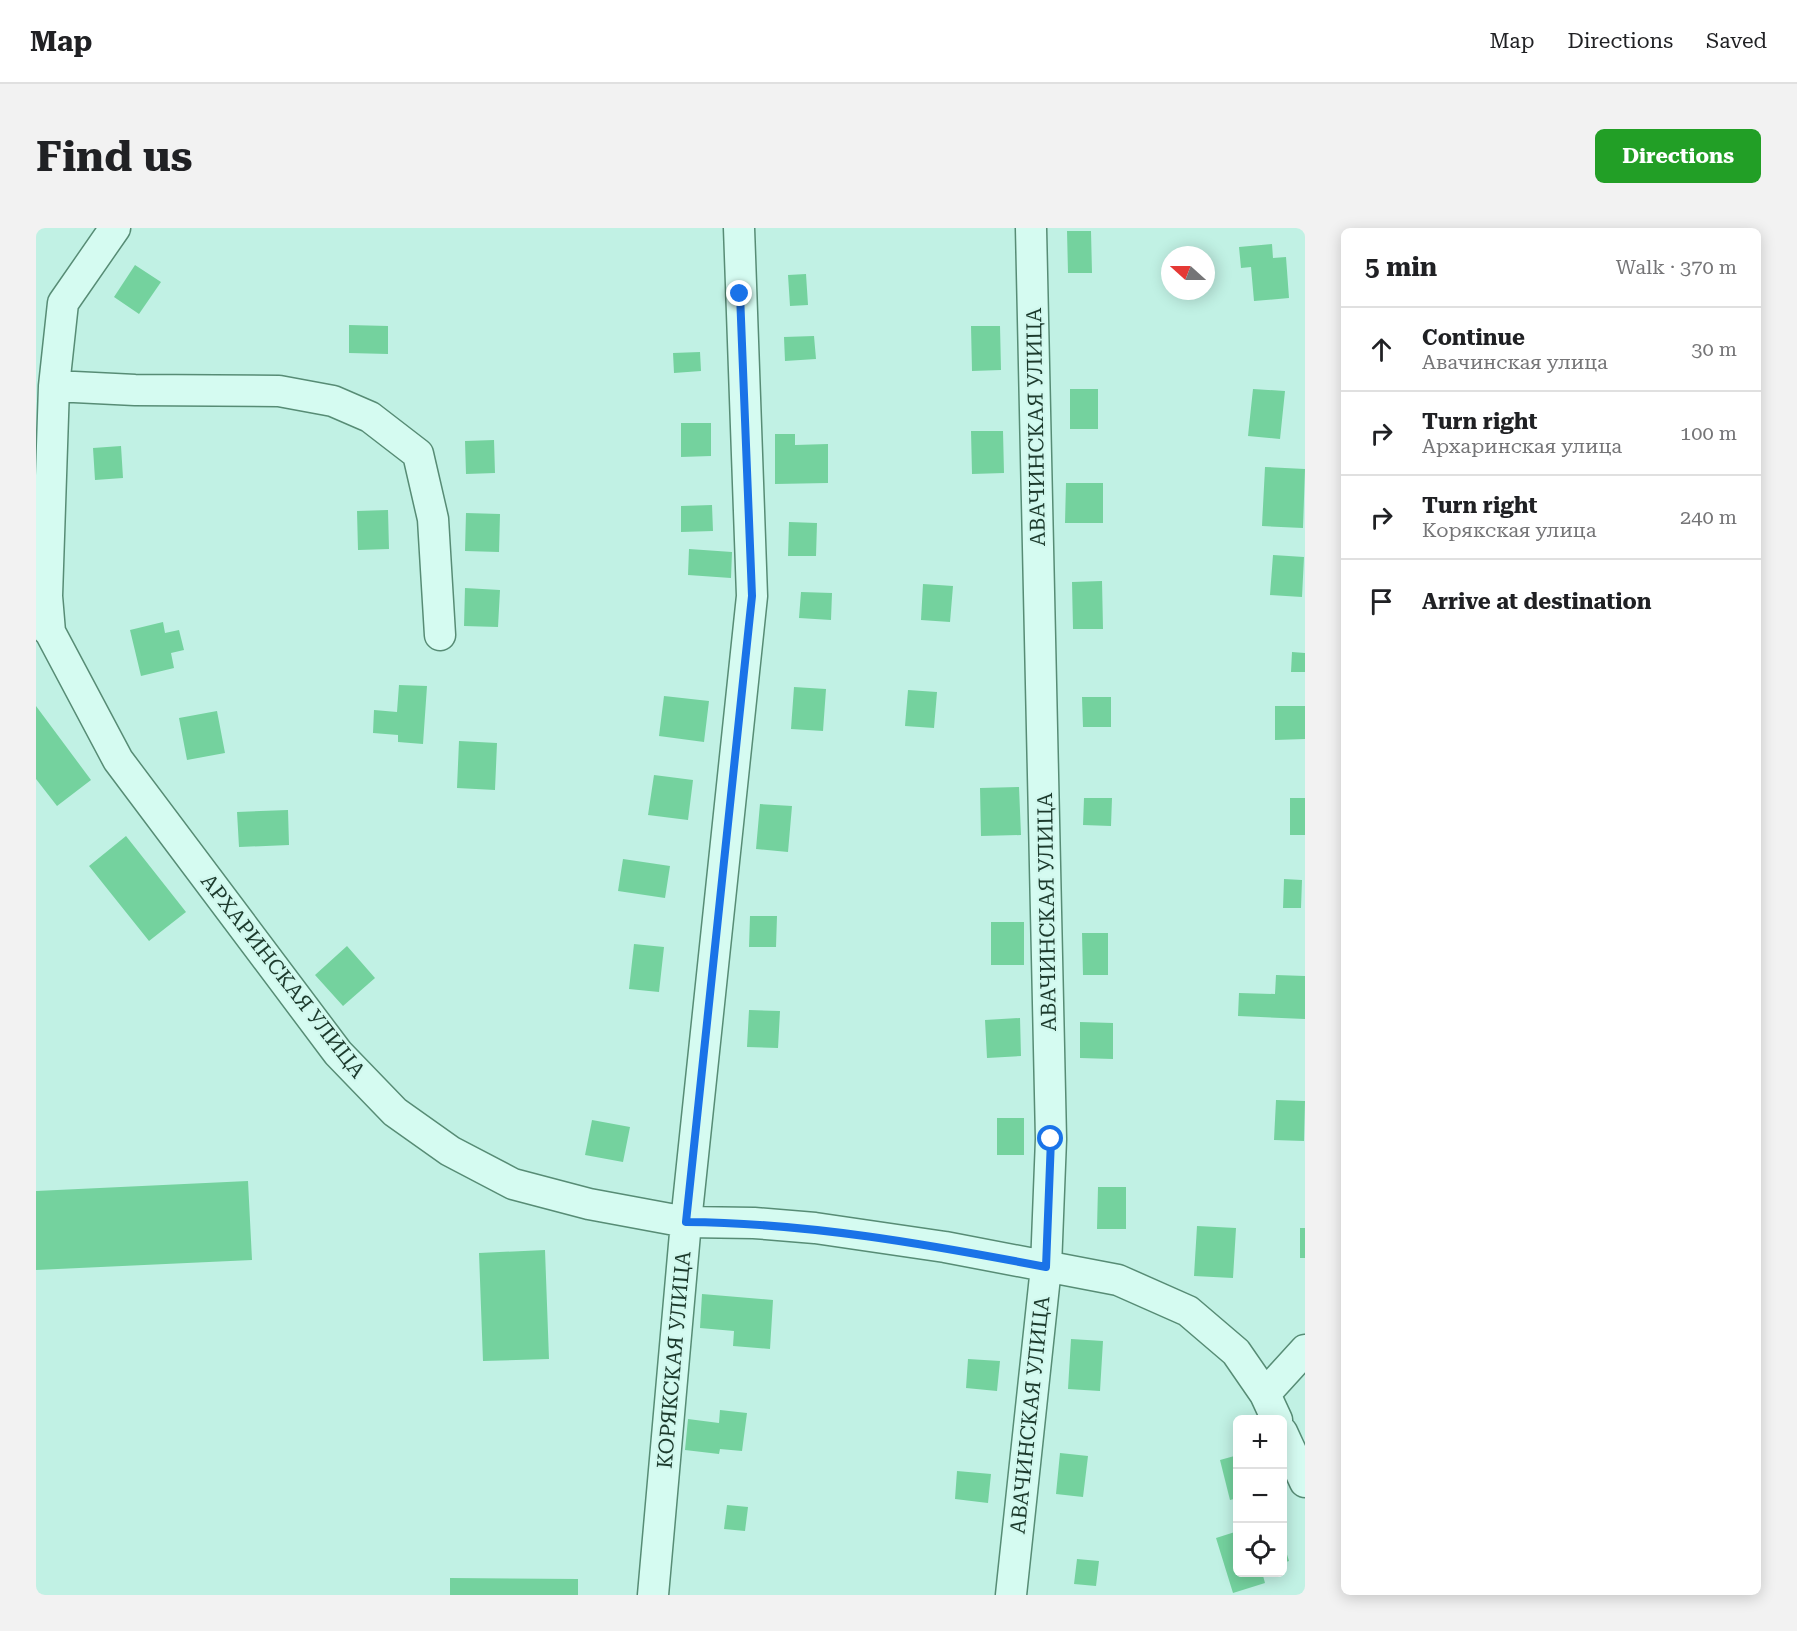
<!DOCTYPE html>
<meta charset="utf-8">
<style>
:root{--surface:#fff;--page:#f2f2f2;--text:#202124;--muted:#757577;--line:#e0e0e0;--accent:#229f26}
body{margin:0;font-family:"Roboto Serif",serif;background:var(--page);color:var(--text)}
.controls{position:absolute;right:18px;bottom:18px;display:grid;overflow:hidden;border-radius:9px;box-shadow:0 3px 15px #0003}
.controls button{width:54px;height:54px;display:grid;place-items:center;padding:0;border:0;border-bottom:2px solid var(--line);background:var(--surface);color:var(--text);font:30px sans-serif}
.compass{position:absolute;left:1125px;top:18px;width:54px;height:54px;border-radius:50%;background:var(--surface);box-shadow:0 3px 15px #0003;rotate:291deg}
.stop{position:absolute;width:18px;height:18px;margin:-14px;border:4px solid #1a73e8;border-radius:50%;background:#fff}
.stop.end{background:#1a73e8;border-color:#fff;box-shadow:0 2px 6px #0008}
.list{margin:0;padding:0;list-style:none}
h2{display:flex;justify-content:space-between;align-items:center;height:78px;margin:0;padding:0 24px;font-size:26px}
h2 small{font-size:20px;font-weight:400;color:var(--muted)}
.list li{display:grid;grid-template-columns:39px 1fr auto;gap:18px;align-items:center;box-sizing:border-box;height:84px;padding:0 24px;border-top:2px solid var(--line)}
.list b{display:block;font-size:22px;white-space:nowrap}
.list p{margin:0;font-size:20px;white-space:nowrap;color:var(--muted)}
.list em{font-size:20px;font-style:normal;color:var(--muted)}
.icon{flex:none;width:33px;height:33px;fill:none;stroke:currentColor;stroke-width:2;stroke-linecap:round;stroke-linejoin:round}
.map{position:relative;flex:none;width:1269px;height:1367px;overflow:hidden;border-radius:9px}
header{display:flex;align-items:center;gap:36px;box-sizing:border-box;height:84px;padding:0 30px;background:var(--surface);border-bottom:2px solid var(--line)}
header strong{font-size:28px}
nav{display:flex;gap:33px;margin-inline-start:auto;font-size:21px}
.intro{display:flex;align-items:center;justify-content:space-between;box-sizing:border-box;height:144px;padding:0 36px}
h1{margin:0;font-size:42px}
.button{padding:15px 27px;border-radius:9px;background:var(--accent);color:#fff;font-size:21px;font-weight:700}
main{display:flex;gap:36px;padding:0 36px}
aside{flex:1;background:var(--surface);border-radius:9px;box-shadow:0 3px 15px #0003}
.map>svg:first-child{display:block}
.building{fill:#74d29e}
.lines{fill:none;stroke-linecap:round;stroke-linejoin:round}
.minor-casing{stroke:#578c75;stroke-width:33}
.minor{stroke:#d5fbf1;stroke-width:30}
.route{stroke:#1a73e8;stroke-width:8}
.labels{text-anchor:middle;dominant-baseline:central;stroke-width:4.5;stroke-linejoin:round;paint-order:stroke}
.street-label{font-size:21px;fill:#1c3a2c;stroke:#d1f8ee}
</style>
<header>
<strong>Map</strong>
<nav><a>Map</a><a>Directions</a><a>Saved</a></nav>
</header>
<div class="intro"><h1>Find us</h1><a class="button">Directions</a></div>
<main>
<div class="map">
<svg width="1269" height="1367" viewBox="0 0 1269 1367">
<rect width="100%" height="100%" fill="#c1f1e4"/>
<!-- building -->
<path class="building" d="M1031 3H1055L1056 45H1032Z
M1236 16 1237 30 1250 29 1253 70 1218 73 1215 39 1205 40 1203 19Z
M99 37 125 54 103 86 78 69Z
M770 46 772 77 754 78 752 47Z
M313 97 352 98V126L313 125Z
M935 98H964L965 142 936 143Z
M778 108 780 131 749 133 748 109Z
M664 124 665 143 638 145 637 125Z
M1034 161H1062V201H1034Z
M1217 161 1249 163 1244 211 1212 208Z
M645 195H675V228L645 229Z
M935 203H967L968 245 936 246Z
M739 206H759V217L792 216V255L739 256Z
M458 212 459 245 430 246 429 213Z
M85 218 87 250 59 252 57 220Z
M1229 239 1269 241 1267 300 1226 298Z
M1030 255H1067V295H1029Z
M676 277 677 303 645 304V278Z
M352 282 353 321 322 322 321 283Z
M430 285 464 286 463 324 429 323Z
M753 294 781 295 780 328H752Z
M653 321 696 324 695 350 652 347Z
M1237 327 1268 329 1266 369 1234 367Z
M1066 353 1067 401H1037L1036 354Z
M887 356 917 358 914 394 885 392Z
M429 360 464 362 462 399 428 398Z
M765 364 796 365 795 392 763 390Z
M127 394 129 405 143 402 148 422 135 425 138 440 105 448 94 402Z
M1256 424 1269 425V444H1255Z
M363 457 391 458 387 516 362 514V507L337 505 338 482 361 484Z
M758 459 790 461 787 503 755 501Z
M872 462 901 464 898 500 869 498Z
M628 468 673 473 668 514 623 508Z
M1046 469H1075V499H1047Z
M0 478 55 552 21 578 0 551Z
M1239 478H1269V511L1239 512Z
M181 483 189 525 151 532 143 490Z
M423 513 461 515 459 562 421 560Z
M618 547 657 552 652 592 612 587Z
M983 559 985 607 945 608 944 560Z
M1048 570H1076L1075 598 1047 597Z
M1254 570H1269V607H1254Z
M724 576 756 578 752 624 720 621Z
M252 582 253 617 203 619 201 584Z
M90 608 150 684 113 713 53 638Z
M587 631 634 638 629 670 582 663Z
M1248 651 1266 652 1265 680H1247Z
M714 688H741L740 719H713Z
M955 694H988V737H955Z
M1046 705H1072V747H1047Z
M598 716 628 719 623 764 593 761Z
M311 718 339 750 307 778 279 747Z
M1240 747 1269 748V791L1202 788 1203 765 1239 766Z
M713 782 744 783 742 820 711 819Z
M984 790 985 828 951 830 949 792Z
M1044 794 1077 795V831L1044 830Z
M1240 872 1269 873 1268 913 1238 912Z
M961 890H988V927H961Z
M556 892 594 899 587 934 549 927Z
M212 953 216 1032 0 1042V963Z
M1062 959H1090V1001H1061Z
M1161 998 1200 1000 1197 1050 1158 1048Z
M1264 1000H1269V1030H1264Z
M509 1022 513 1131 447 1133 443 1025Z
M666 1066 737 1072 734 1121 697 1118 698 1103 664 1100Z
M1035 1111 1067 1113 1064 1163 1032 1161Z
M932 1131 964 1133 961 1163 930 1160Z
M684 1182 711 1185 706 1223 684 1221 683 1226 649 1222 652 1191 683 1195Z
M1024 1225 1052 1228 1047 1269 1020 1266Z
M1202 1227V1270L1194 1272 1184 1232Z
M921 1243 955 1246 952 1275 919 1271Z
M691 1277 712 1279 709 1303 688 1301Z
M1202 1303V1344H1226L1229 1355 1197 1365 1180 1310Z
M1246 1310 1253 1333 1246 1335Z
M1041 1331 1063 1333 1060 1358 1038 1356Z
M414 1350 542 1351V1367H414Z"/>
<g class="lines">
<!-- minor casing -->
<g class="minor-casing">
<path id="minor" d="M18 158 99 162 243 163 297 173 334 189 382 226 397 291 404 407
M0 391 14 404 82 532 302 825 359 884 414 923 477 956 553 976 650 994 718 995 779 1000 909 1019 1082 1052 1152 1083 1200 1124 1229 1166
M14 404 11 368 18 158 27 75 79 0
M1241 1192 1229 1166 1269 1122
M1246 1204 1269 1254
M617 1367 650 994 716 368 703 0
M975 1367 1010 1039 1015 911 995 0"/>
</g>
<!-- minor -->
<use href="#minor" class="minor"/>
</g>
<g class="lines">
<!-- route -->
<path class="route" d="M704 66 716 368 650 994C772 995 890 1016 1010 1039L1015 911"/>
</g>
<g class="labels">
<!-- street labels -->
<g class="street-label">
<text transform="translate(1000 199) rotate(-91)">АВАЧИНСКАЯ УЛИЦА</text>
<text transform="translate(1011 684) rotate(-91)">АВАЧИНСКАЯ УЛИЦА</text>
<text transform="translate(247 748) rotate(52)">АРХАРИНСКАЯ УЛИЦА</text>
<text transform="translate(638 1132) rotate(-85)">КОРЯКСКАЯ УЛИЦА</text>
<text transform="translate(994 1187) rotate(-84)">АВАЧИНСКАЯ УЛИЦА</text>
</g>
</g>
</svg>
<div class="controls">
<button>+</button>
<button>−</button>
<button><svg class="icon" aria-label="locate" viewBox="0 0 24 24"><circle cx="12" cy="12" r="6"/><path d="M12 2v4M12 18v4M2 12h4M18 12h4"/></svg></button>
</div>
<svg class="compass" viewBox="-18 -18 36 36"><path d="M0-13l5 13h-10z" fill="#e53935"/><path d="M0 13l5-13h-10z" fill="#757577"/></svg>
<div class="stop" style="left:1015px;top:911px"></div>
<div class="stop end" style="left:704px;top:66px"></div>
</div>
<aside>
<h2>5 min<small>Walk · 370 m</small></h2>
<ul class="list">
<li><svg class="icon" aria-label="ahead" viewBox="0 0 24 24"><path d="M12 20V5M6 11l6-6 6 6"/></svg><div><b>Continue</b><p>Авачинская улица</p></div><em>30 m</em></li>
<li><svg class="icon" aria-label="right" viewBox="0 0 24 24"><path d="M7 20v-9h11M14 6l5 5-5 5"/></svg><div><b>Turn right</b><p>Архаринская улица</p></div><em>100 m</em></li>
<li><svg class="icon" aria-label="right" viewBox="0 0 24 24"><path d="M7 20v-9h11M14 6l5 5-5 5"/></svg><div><b>Turn right</b><p>Корякская улица</p></div><em>240 m</em></li>
<li><svg class="icon" aria-label="arrive" viewBox="0 0 24 24"><path d="M6 21V4h12l-3 4 3 4H6"/></svg><div><b>Arrive at destination</b></div></li>
</ul>
</aside>
</main>
